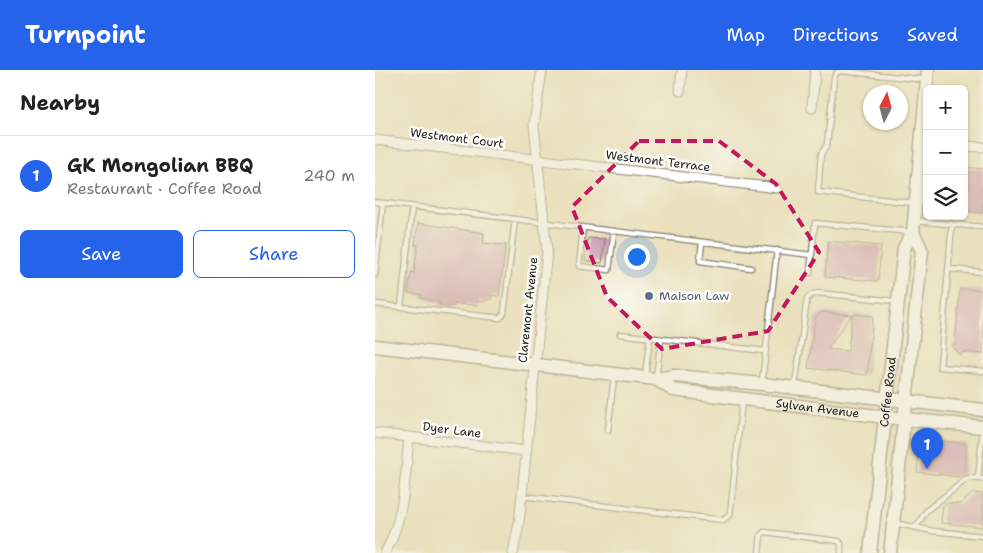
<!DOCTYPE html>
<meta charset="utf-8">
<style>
:root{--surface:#fff;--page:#f6f6f6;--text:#222;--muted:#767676;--line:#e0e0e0;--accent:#2563eb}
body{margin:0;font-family:"Shantell Sans",sans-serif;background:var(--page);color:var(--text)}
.controls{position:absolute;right:15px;top:15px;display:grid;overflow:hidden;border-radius:8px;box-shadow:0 1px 4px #0004}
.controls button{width:45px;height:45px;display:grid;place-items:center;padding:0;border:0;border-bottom:1px solid var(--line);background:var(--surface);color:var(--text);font:25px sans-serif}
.compass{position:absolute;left:488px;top:15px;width:45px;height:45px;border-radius:50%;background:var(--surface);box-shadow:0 1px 4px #0004;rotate:6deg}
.you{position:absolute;left:261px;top:186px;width:18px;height:18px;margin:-12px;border:4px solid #fff;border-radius:50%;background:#1a73e8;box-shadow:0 0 0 8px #1a73e833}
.badge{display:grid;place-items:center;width:32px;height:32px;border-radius:50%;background:var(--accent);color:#fff;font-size:16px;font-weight:700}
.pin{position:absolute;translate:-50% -41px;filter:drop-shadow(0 1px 2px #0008)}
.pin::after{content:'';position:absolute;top:26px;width:18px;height:15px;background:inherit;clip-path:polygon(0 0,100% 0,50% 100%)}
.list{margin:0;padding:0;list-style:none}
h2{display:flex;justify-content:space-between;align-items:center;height:65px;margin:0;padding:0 20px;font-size:21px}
h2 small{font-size:16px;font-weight:400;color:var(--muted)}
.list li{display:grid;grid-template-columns:32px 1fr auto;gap:15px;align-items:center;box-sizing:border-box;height:80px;padding:0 20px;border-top:1px solid var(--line)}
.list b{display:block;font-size:19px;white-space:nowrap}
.list p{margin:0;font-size:16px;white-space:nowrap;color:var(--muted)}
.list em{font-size:16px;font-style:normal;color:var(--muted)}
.actions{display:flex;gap:10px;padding:15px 20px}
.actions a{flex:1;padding:11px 0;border:1px solid var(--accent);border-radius:8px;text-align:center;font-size:18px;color:var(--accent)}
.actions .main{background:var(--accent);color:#fff}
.icon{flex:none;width:28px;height:28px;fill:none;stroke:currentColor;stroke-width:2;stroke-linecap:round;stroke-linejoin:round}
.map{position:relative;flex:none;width:608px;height:483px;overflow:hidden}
header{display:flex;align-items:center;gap:30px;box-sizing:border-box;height:70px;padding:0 25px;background:var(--accent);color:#fff}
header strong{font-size:24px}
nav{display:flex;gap:28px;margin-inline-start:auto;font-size:18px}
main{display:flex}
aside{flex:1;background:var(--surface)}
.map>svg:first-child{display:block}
.building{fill:#cb96b1}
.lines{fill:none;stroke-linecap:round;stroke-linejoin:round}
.service-casing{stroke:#837e6c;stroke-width:7}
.minor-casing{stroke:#837e6c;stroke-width:11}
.secondary-casing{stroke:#837e6c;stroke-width:15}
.service{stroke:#fff;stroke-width:4.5}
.minor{stroke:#fff;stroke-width:9}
.secondary{stroke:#fff;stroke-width:12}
.marked{fill:none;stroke:#c2185b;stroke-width:4;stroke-dasharray:10 6;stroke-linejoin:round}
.service-dot{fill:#5c6f8a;stroke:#fdfcf7;stroke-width:2}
.labels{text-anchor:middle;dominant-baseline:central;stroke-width:5;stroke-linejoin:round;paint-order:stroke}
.street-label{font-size:12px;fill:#1c1c1c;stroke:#fdfcf7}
.service-label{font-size:12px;fill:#4e5e75;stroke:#fdfcf7;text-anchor:start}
</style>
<header>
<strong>Turnpoint</strong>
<nav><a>Map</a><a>Directions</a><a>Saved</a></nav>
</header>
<main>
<aside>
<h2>Nearby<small></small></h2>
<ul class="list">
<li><span class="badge">1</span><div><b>GK Mongolian BBQ</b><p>Restaurant · Coffee Road</p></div><em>240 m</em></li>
</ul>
<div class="actions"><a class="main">Save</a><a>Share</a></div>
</aside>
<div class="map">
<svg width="608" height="483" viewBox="0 0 608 483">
<rect width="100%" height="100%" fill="#fdfcf7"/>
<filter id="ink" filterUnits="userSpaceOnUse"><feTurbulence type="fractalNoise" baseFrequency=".02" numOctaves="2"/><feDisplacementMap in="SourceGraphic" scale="10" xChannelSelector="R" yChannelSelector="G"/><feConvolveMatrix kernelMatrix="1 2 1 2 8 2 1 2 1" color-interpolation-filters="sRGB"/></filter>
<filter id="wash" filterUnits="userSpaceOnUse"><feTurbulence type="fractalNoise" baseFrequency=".0096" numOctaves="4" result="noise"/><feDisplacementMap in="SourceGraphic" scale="20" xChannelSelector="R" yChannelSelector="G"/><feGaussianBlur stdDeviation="1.12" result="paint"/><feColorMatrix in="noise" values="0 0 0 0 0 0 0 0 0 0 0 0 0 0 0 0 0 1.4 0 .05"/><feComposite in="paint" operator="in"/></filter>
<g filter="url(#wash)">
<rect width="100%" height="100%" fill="#eae0bd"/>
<g id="blocks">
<!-- building -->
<path class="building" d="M589 97 608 99V143L589 141Z
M43 153 109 163 108 173 131 175 124 226 116 225V230L111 229 110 232 103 231V235L79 234V237L64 235 65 232 54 231V229L46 228 47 225 33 223 36 202 39 203 43 175H40Z
M213 168 230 169 227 193 210 191Z
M453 171 506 176 503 211 450 207Z
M585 219 608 220V284L589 282 584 285 577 276 580 274Z
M447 242 476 245 453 279 473 281 477 245 479 246 480 244 498 246 492 305 433 298 440 248Z
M554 369 592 374 589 403 585 407 542 402 544 378H547L548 370 553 371Z
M598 423 608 424V457L566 453 568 436 573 433 585 434Z"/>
</g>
</g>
<g filter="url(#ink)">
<use href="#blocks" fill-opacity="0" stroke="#837e6c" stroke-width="1"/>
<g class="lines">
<!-- service casing -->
<g class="service-casing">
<path id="service" d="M0 132 437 185
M539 133 443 122 446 84 452 75 459 8 461 3 466 1 552 10
M541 151 608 157
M577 154 565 297 608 301
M208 157 204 196 234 200 239 161
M327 172 325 191 376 198
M573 199 608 202
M435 203 440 153 537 162
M0 205 8 133
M0 234 125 248 129 243 140 149
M26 237 37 137
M245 264 390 281
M270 306 275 267
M281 308 286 269
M387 313 402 180
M420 316 432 229 436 225 443 223 521 231
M233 360 239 306
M603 409 608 358
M147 426 348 450 355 445 367 330
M519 453 558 461 608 466
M541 457 551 441 593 408 608 409
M384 483 386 465 389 462 464 471 466 474V483"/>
</g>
<!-- minor casing -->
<g class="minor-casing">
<path id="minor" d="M305 21 307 0
M437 38 440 0
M0 70 402 118
M589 76 608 77
M0 363 151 381
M10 483C30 447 30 407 34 367
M138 483 144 453 172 181 159 55 167 0"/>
</g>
<!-- secondary casing -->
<g class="secondary-casing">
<g id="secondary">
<path d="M0 276 281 309 300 306 387 314 608 340"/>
<path id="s1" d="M281 309 298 320 510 347 608 357"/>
<path id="s2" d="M495 483 529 178 538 162"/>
<path d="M515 483 547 181 538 162 553 0"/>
</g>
</g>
<!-- service -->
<use href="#service" class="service"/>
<!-- minor -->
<use href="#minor" class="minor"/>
<!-- secondary -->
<use href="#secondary" class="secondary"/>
</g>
</g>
<!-- marked area -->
<path d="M0 0H608V483H0ZM264 71H344L401 114 444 182 393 261 287 279 232 227 197 137Z" fill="#eae0bd" fill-opacity=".55" fill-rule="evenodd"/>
<path class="marked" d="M264 71H344L401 114 444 182 393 261 287 279 232 227 197 137Z"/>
<!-- markers -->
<circle class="service-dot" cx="274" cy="226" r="5"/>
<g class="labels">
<!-- street labels -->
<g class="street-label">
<text transform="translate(82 68) rotate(7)">Westmont Court</text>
<text transform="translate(283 91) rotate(7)">Westmont Terrace</text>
<text transform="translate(153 240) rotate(-84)">Claremont Avenue</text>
<text stroke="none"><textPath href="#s2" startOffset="162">Coffee Road</textPath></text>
<text stroke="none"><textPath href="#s1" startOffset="166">Sylvan Avenue</textPath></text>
<text transform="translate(77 360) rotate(7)">Dyer Lane</text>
</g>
<!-- service labels -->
<g class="service-label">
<text x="284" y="226">Maison Law</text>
</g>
</g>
</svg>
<div class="controls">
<button>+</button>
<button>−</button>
<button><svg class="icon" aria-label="layers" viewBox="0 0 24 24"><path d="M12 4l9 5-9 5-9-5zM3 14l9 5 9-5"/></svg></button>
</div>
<svg class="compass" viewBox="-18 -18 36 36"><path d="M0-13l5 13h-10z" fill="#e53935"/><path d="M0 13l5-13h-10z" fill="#767676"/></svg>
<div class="you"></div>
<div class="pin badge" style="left:552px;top:399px">1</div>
</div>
</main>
